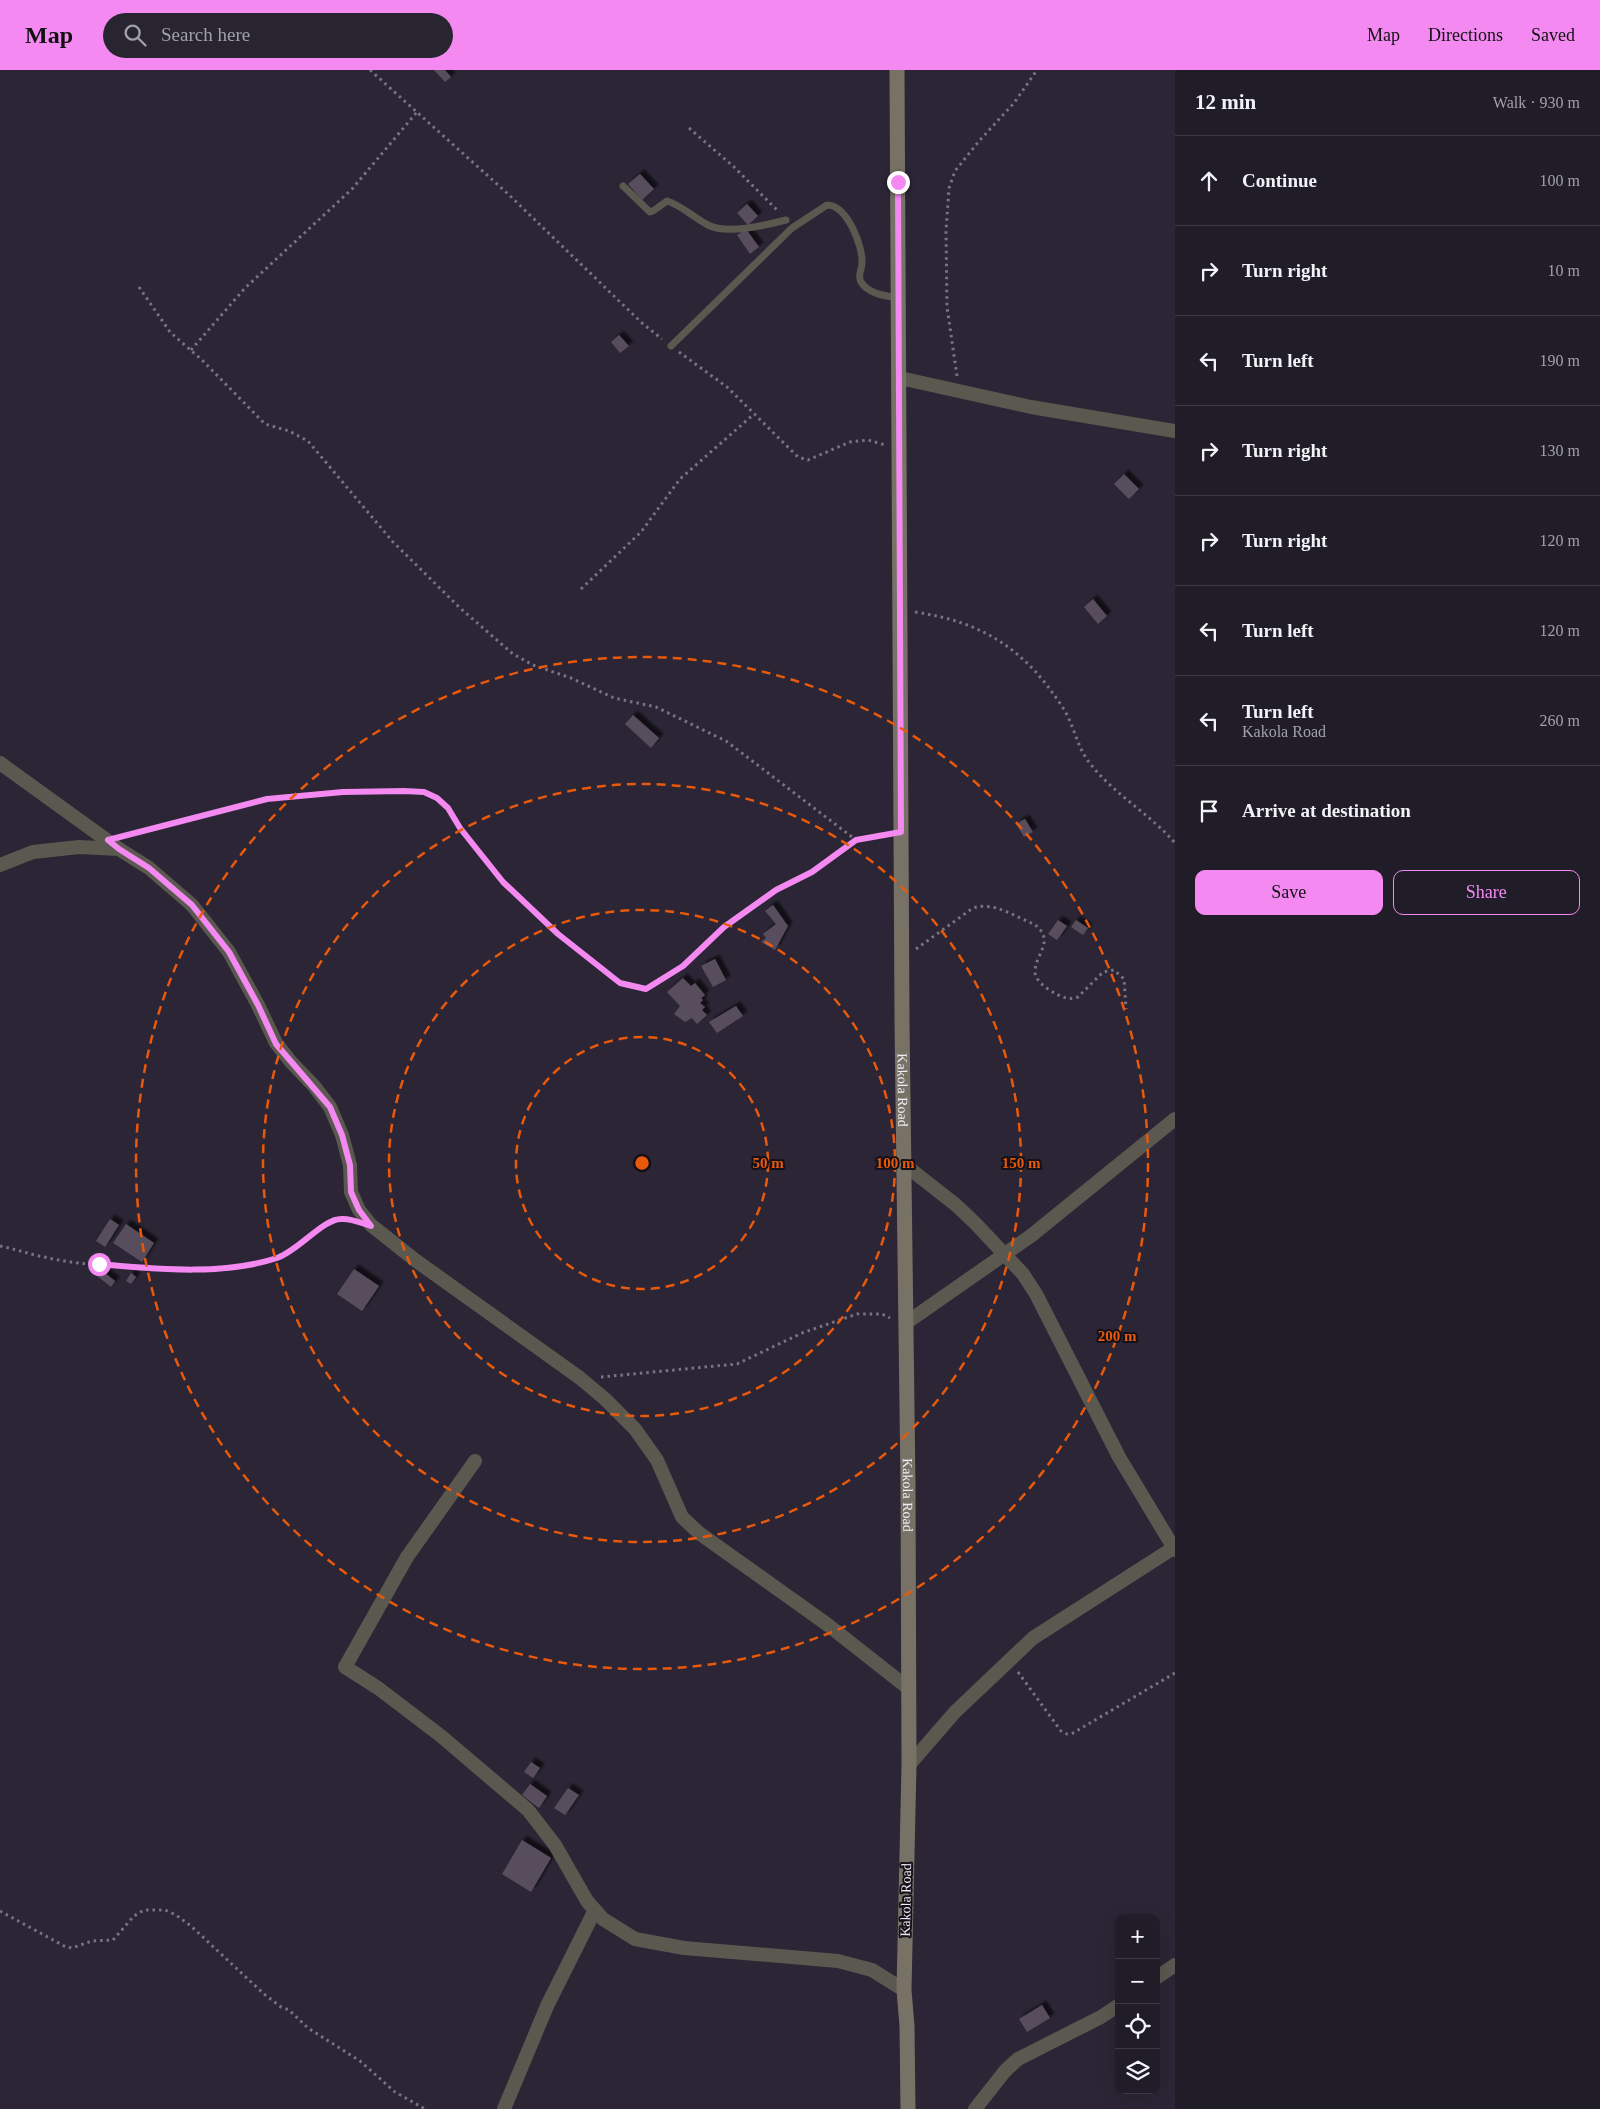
<!DOCTYPE html>
<meta charset="utf-8">
<style>
:root{--surface:#201c28;--page:#282530;--text:#f1f3f6;--muted:#a2a1a8;--line:#3d3a45;--accent:#f389f1}
body{margin:0;font-family:"Times New Roman",serif;background:var(--page);color:var(--text)}
.controls{position:absolute;right:15px;bottom:15px;display:grid;overflow:hidden;border-radius:10px;box-shadow:0 5px 20px #0002}
.controls button{width:45px;height:45px;display:grid;place-items:center;padding:0;border:0;border-bottom:1px solid var(--line);background:var(--surface);color:var(--text);font:25px sans-serif}
.stop{position:absolute;width:15px;height:15px;margin:-11px;border:4px solid #f389f1;border-radius:50%;background:#fff}
.stop.end{background:#f389f1;border-color:#fff;box-shadow:0 1px 5px #0008}
.list{margin:0;padding:0;list-style:none}
h2{display:flex;justify-content:space-between;align-items:center;height:65px;margin:0;padding:0 20px;font-size:21px}
h2 small{font-size:16px;font-weight:400;color:var(--muted)}
.list li{display:grid;grid-template-columns:32px 1fr auto;gap:15px;align-items:center;box-sizing:border-box;height:90px;padding:0 20px;border-top:1px solid var(--line)}
.list b{display:block;font-size:19px;white-space:nowrap}
.list p{margin:0;font-size:16px;white-space:nowrap;color:var(--muted)}
.list em{font-size:16px;font-style:normal;color:var(--muted)}
.actions{display:flex;gap:10px;padding:15px 20px}
.actions a{flex:1;padding:11px 0;border:1px solid var(--accent);border-radius:10px;text-align:center;font-size:18px;color:var(--accent)}
.actions .main{background:var(--accent);color:#111}
.icon{flex:none;width:28px;height:28px;fill:none;stroke:currentColor;stroke-width:2;stroke-linecap:round;stroke-linejoin:round}
.map{position:relative;flex:none;width:1175px;height:2039px;overflow:hidden}
header{display:flex;align-items:center;gap:30px;box-sizing:border-box;height:70px;padding:0 25px;background:var(--accent);color:#111}
header strong{font-size:24px}
nav{display:flex;gap:28px;margin-inline-start:auto;font-size:18px}
.search{width:350px;height:45px;background:var(--page);display:flex;align-items:center;gap:12px;box-sizing:border-box;padding:0 18px;border-radius:28px;color:var(--muted);font-size:19px}
main{display:flex}
aside{flex:1;background:var(--surface)}
.map>svg:first-child{display:block}
.building{fill:#594d5d;filter:url(#shadow)}
.lines{fill:none;stroke-linecap:round;stroke-linejoin:round}
.path{stroke:#797482;stroke-width:3;stroke-dasharray:2.5 4;stroke-linecap:butt}
.service{stroke:#5b5850;stroke-width:7}
.minor{stroke:#5b5850;stroke-width:14}
.secondary{stroke:#777265;stroke-width:15}
.route{stroke:#f389f1;stroke-width:6}
.ring{fill:none;stroke:#e8590c;stroke-width:2.5;stroke-dasharray:9 6}
.labels{text-anchor:middle;dominant-baseline:central;stroke-width:4;stroke-linejoin:round;paint-order:stroke}
.street-label{font-size:14px;fill:#f0ecf7;stroke:#131017}
.centre{fill:#e8590c;stroke:#131017;stroke-width:2.5}
.ring-label{font-size:15px;text-anchor:middle;font-weight:bold;fill:#e8590c;stroke:#131017;stroke-width:4;stroke-linejoin:round;paint-order:stroke}
</style>
<header>
<strong>Map</strong>
<div class="search"><svg class="icon" aria-label="search" viewBox="0 0 24 24"><circle cx="10" cy="10" r="6"/><path d="M15 15l6 6"/></svg>Search here</div>
<nav><a>Map</a><a>Directions</a><a>Saved</a></nav>
</header>
<main>
<div class="map">
<svg width="1175" height="2039" viewBox="0 0 1175 2039">
<defs>
<filter id="shadow"><feDropShadow dx="4.5" dy="-4.5" stdDeviation="1" flood-color="#0009"/></filter>
</defs>
<rect width="100%" height="100%" fill="#2b2535"/>
<!-- building -->
<path class="building" d="M434 0H445L451 7 445 12Z
M640 104 654 119 642 130 628 114Z
M747 134 758 146 748 155 737 143Z
M746 159 759 177 750 184 737 165Z
M619 265 629 276 620 283 611 272Z
M1124 404 1139 419 1129 429 1114 414Z
M1093 529 1107 546 1098 554 1084 537Z
M633 645 659 668 651 678 625 654Z
M1025 749 1033 762 1024 767 1016 754Z
M773 835 788 856 775 880 761 872 766 868 763 864 776 854 765 841Z
M1058 850 1067 856 1057 870 1048 864Z
M1076 850 1088 858 1083 865 1071 857Z
M715 889 726 910 713 917 701 896Z
M683 908 691 916 695 913 705 925 701 928 703 930 700 933 705 937 702 940 707 945 697 954 692 948 685 952 674 944 680 936 667 922Z
M736 936 743 946 717 963 709 952Z
M110 1149 119 1155 105 1177 96 1171Z
M126 1154 154 1173 142 1192 113 1173Z
M354 1199 379 1216 362 1241 337 1224Z
M101 1200 115 1211 111 1217 97 1206Z
M131 1203 136 1207 131 1214 126 1211Z
M531 1692 540 1698 533 1708 524 1702Z
M530 1714 547 1726 539 1738 522 1725Z
M568 1718 579 1725 565 1745 554 1738Z
M522 1770 551 1788 531 1822 502 1804Z
M1042 1935 1050 1948 1027 1962 1019 1949Z"/>
<g class="lines">
<!-- path -->
<path class="path" d="M370 0 507 123 642 253 662 269
M689 58 734 97 777 140
M139 217 170 262 203 291 265 354 289 361 308 371 393 472 460 538 513 584 533 595 571 608 614 628 656 637 726 671 856 770
M191 280 245 218 352 119 417 42
M679 282 727 317 798 387 808 390 850 372 868 370 885 375
M957 306 947 237 946 161 949 118 955 101 980 70 1014 33 1037 0
M581 519 641 462 680 409 754 344
M915 542C983 552 1025 579 1063 638 1074 655 1077 677 1089 692 1112 723 1149 743 1175 773
M125 766 267 729 343 722 404 721 424 722 437 728 448 738 460 758 503 812 558 864 621 913 646 919 683 896 725 857 776 820 811 802 856 770 886 764
M916 879 973 838C994 831 1015 847 1034 854 1056 871 1036 882 1035 901 1034 913 1056 925 1066 928 1070 929 1074 928 1078 927L1103 902 1114 900 1124 909 1126 939
M0 1176C15 1179 29 1184 44 1187 87 1197 133 1197 176 1198 211 1199 245 1200 278 1188 303 1179 321 1147 349 1149
M601 1307 737 1294 802 1263 857 1244H882L890 1248
M1018 1602 1061 1661 1067 1664 1073 1663 1175 1603
M0 1841 64 1876 72 1878 92 1871 113 1870 134 1846 144 1840H165L176 1845 191 1856 264 1924 281 1937 289 1940 308 1958 360 1991 395 2022 425 2039"/>
<!-- service -->
<path class="service" d="M623 116 650 142 653 141 667 131C681 135 694 148 708 155 727 165 766 155 786 150
M671 276 792 158 827 135C847 135 863 176 862 193 862 200 857 205 861 212 868 224 886 226 899 228"/>
<!-- minor -->
<path class="minor" d="M900 308 1031 337 1175 361
M0 693 119 779
M0 795 33 782 79 777 119 779 149 798 192 835 229 882 258 935 276 973 291 992 314 1016 330 1037 342 1065 350 1095 351 1122 359 1140 371 1155 415 1190 580 1308 605 1329 635 1359 657 1390 682 1447 699 1463 828 1555 908 1618
M905 1095 956 1135 976 1154 1023 1204 1036 1224 1119 1387 1175 1480
M906 1253 1032 1165 1175 1049
M475 1391 407 1487 345 1597 378 1618 441 1666 528 1740 555 1775 587 1831 603 1849 635 1869 684 1878 838 1891 872 1900 904 1920
M909 1695 955 1642 1033 1568 1175 1477
M1156 1908 1175 1895
M504 2039 547 1936 595 1840
M975 2039 1005 2001 1018 1989 1101 1947 1119 1935"/>
<!-- secondary -->
<path class="secondary" id="s1" d="M897 0 902 952 908 1415 909 1695 904 1920 907 1956 908 2039"/>
</g>
<g class="lines">
<!-- route -->
<path class="route" d="M99 1194C156 1199 222 1206 277 1188 298 1181 323 1149 341 1149 351 1148 361 1153 371 1156L359 1140 351 1122 350 1095 342 1065 330 1037 276 974 258 935 229 882 192 835 149 798 119 779 108 770 267 729 343 722 404 721 424 722 437 728 448 738 460 758 503 812 558 864 620 913 646 919 683 896 724 857 776 820 812 802 856 770 901 762 898 112"/>
</g>
<!-- distance rings -->
<g class="ring">
<circle cx="642" cy="1093" r="126"/>
<circle cx="642" cy="1093" r="253"/>
<circle cx="642" cy="1093" r="379"/>
<circle cx="642" cy="1093" r="506"/>
</g>
<g class="labels">
<!-- street labels -->
<g class="street-label">
<text stroke="none"><textPath href="#s1" startOffset="1020">Kakola Road</textPath></text>
<text stroke="none"><textPath href="#s1" startOffset="1425">Kakola Road</textPath></text>
<text transform="translate(906 1830) rotate(-89)">Kakola Road</text>
</g>
</g>
<circle cx="642" cy="1093" r="8" class="centre"/>
<g class="ring-label">
<text x="768" y="1098">50 m</text>
<text x="895" y="1098">100 m</text>
<text x="1021" y="1098">150 m</text>
<text x="1117" y="1271">200 m</text>
</g>
</svg>
<div class="controls">
<button>+</button>
<button>−</button>
<button><svg class="icon" aria-label="locate" viewBox="0 0 24 24"><circle cx="12" cy="12" r="6"/><path d="M12 2v4M12 18v4M2 12h4M18 12h4"/></svg></button>
<button><svg class="icon" aria-label="layers" viewBox="0 0 24 24"><path d="M12 4l9 5-9 5-9-5zM3 14l9 5 9-5"/></svg></button>
</div>
<div class="stop" style="left:99px;top:1194px"></div>
<div class="stop end" style="left:898px;top:112px"></div>
</div>
<aside>
<h2>12 min<small>Walk · 930 m</small></h2>
<ul class="list">
<li><svg class="icon" aria-label="ahead" viewBox="0 0 24 24"><path d="M12 20V5M6 11l6-6 6 6"/></svg><div><b>Continue</b></div><em>100 m</em></li>
<li><svg class="icon" aria-label="right" viewBox="0 0 24 24"><path d="M7 20v-9h11M14 6l5 5-5 5"/></svg><div><b>Turn right</b></div><em>10 m</em></li>
<li><svg class="icon" aria-label="left" viewBox="0 0 24 24"><path d="M17 20v-9H6M10 6l-5 5 5 5"/></svg><div><b>Turn left</b></div><em>190 m</em></li>
<li><svg class="icon" aria-label="right" viewBox="0 0 24 24"><path d="M7 20v-9h11M14 6l5 5-5 5"/></svg><div><b>Turn right</b></div><em>130 m</em></li>
<li><svg class="icon" aria-label="right" viewBox="0 0 24 24"><path d="M7 20v-9h11M14 6l5 5-5 5"/></svg><div><b>Turn right</b></div><em>120 m</em></li>
<li><svg class="icon" aria-label="left" viewBox="0 0 24 24"><path d="M17 20v-9H6M10 6l-5 5 5 5"/></svg><div><b>Turn left</b></div><em>120 m</em></li>
<li><svg class="icon" aria-label="left" viewBox="0 0 24 24"><path d="M17 20v-9H6M10 6l-5 5 5 5"/></svg><div><b>Turn left</b><p>Kakola Road</p></div><em>260 m</em></li>
<li><svg class="icon" aria-label="arrive" viewBox="0 0 24 24"><path d="M6 21V4h12l-3 4 3 4H6"/></svg><div><b>Arrive at destination</b></div></li>
</ul>
<div class="actions"><a class="main">Save</a><a>Share</a></div>
</aside>
</main>
